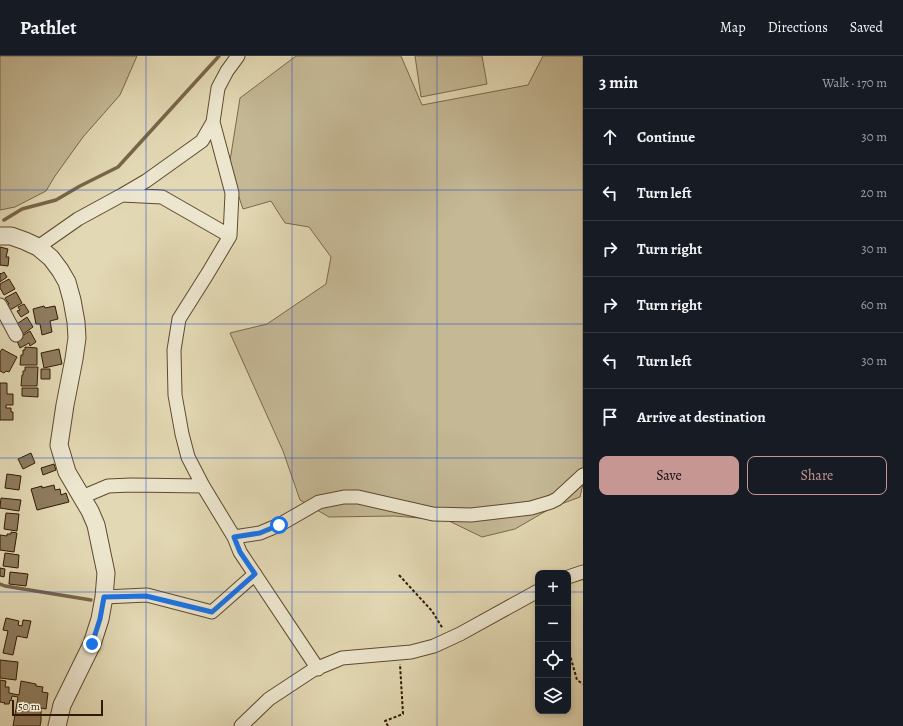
<!DOCTYPE html>
<meta charset="utf-8">
<style>
:root{--surface:#171b24;--page:#242831;--text:#f1f3f6;--muted:#9ea1a6;--line:#363941;--accent:#c59692}
body{margin:0;font-family:Alegreya,serif;background:var(--page);color:var(--text)}
.controls{position:absolute;right:12px;bottom:12px;display:grid;overflow:hidden;border-radius:8px;box-shadow:0 2px 6px #0003}
.controls button{width:36px;height:36px;display:grid;place-items:center;padding:0;border:0;border-bottom:1px solid var(--line);background:var(--surface);color:var(--text);font:20px sans-serif}
.scale{position:absolute;left:12px;bottom:10px;width:91px;box-sizing:border-box;padding-left:4px;border:2px solid #331903;border-top:0;font-size:11px;line-height:14px;white-space:nowrap;color:#331903;-webkit-text-stroke:3px #ece6ce;paint-order:stroke}
.stop{position:absolute;width:12px;height:12px;margin:-9px;border:3px solid #1a73e8;border-radius:50%;background:#fff}
.stop.end{background:#1a73e8;border-color:#fff;box-shadow:0 1px 4px #0008}
.list{margin:0;padding:0;list-style:none}
h2{display:flex;justify-content:space-between;align-items:center;height:52px;margin:0;padding:0 16px;font-size:17px}
h2 small{font-size:13px;font-weight:400;color:var(--muted)}
.list li{display:grid;grid-template-columns:26px 1fr auto;gap:12px;align-items:center;box-sizing:border-box;height:56px;padding:0 16px;border-top:1px solid var(--line)}
.list b{display:block;font-size:15px;white-space:nowrap}
.list em{font-size:13px;font-style:normal;color:var(--muted)}
.actions{display:flex;gap:8px;padding:12px 16px}
.actions a{flex:1;padding:9px 0;border:1px solid var(--accent);border-radius:8px;text-align:center;font-size:14px;color:var(--accent)}
.actions .main{background:var(--accent);color:#111}
.icon{flex:none;width:22px;height:22px;fill:none;stroke:currentColor;stroke-width:2;stroke-linecap:round;stroke-linejoin:round}
.map{position:relative;flex:none;width:583px;height:670px;overflow:hidden}
header{display:flex;align-items:center;gap:24px;box-sizing:border-box;height:56px;padding:0 20px;background:var(--surface);border-bottom:1px solid var(--line)}
header strong{font-size:19px}
nav{display:flex;gap:22px;margin-inline-start:auto;font-size:14px}
main{display:flex}
aside{flex:1;background:var(--surface)}
.map>svg:first-child{display:block}
.green{fill:#c4b895;stroke:#7c684c}
.lines{fill:none;stroke-linecap:round;stroke-linejoin:round}
.stream{stroke:#786549;stroke-width:3.5}
.building{fill:#8e7c5f;stroke:#331903}
.minor-casing{stroke:#5f492f;stroke-width:15}
.tertiary-casing{stroke:#5f492f;stroke-width:19}
.path{stroke:#331903;stroke-width:2;stroke-dasharray:3 2;stroke-linecap:butt}
.minor{stroke:#ece6ce;stroke-width:13}
.tertiary{stroke:#ece6ce;stroke-width:17}
.route{stroke:#1a73e8;stroke-width:5}
.grid{fill:none;stroke:#1d4ed8;stroke-width:1;stroke-opacity:0.55}
</style>
<header>
<strong>Pathlet</strong>
<nav><a>Map</a><a>Directions</a><a>Saved</a></nav>
</header>
<main>
<div class="map">
<svg width="583" height="670" viewBox="0 0 583 670">
<rect width="100%" height="100%" fill="#e2d8b3"/>
<filter id="stains"><feTurbulence type="fractalNoise" baseFrequency=".005" numOctaves="4"/><feColorMatrix values="0 0 0 0 .2 0 0 0 0 .09 0 0 0 0 .02 0 0 0 .5 -.17"/></filter>
<radialGradient id="worn" r=".72"><stop offset=".6" stop-color="#630" stop-opacity="0"/><stop offset="1" stop-color="#630" stop-opacity=".3"/></radialGradient>
<!-- green -->
<path class="green" d="M0 0H137L120 39 83 81 55 120 46 135 15 151 0 154Z
M296 0H401L422 49 528 29 543 0H583V428L580 441 553 451 515 473 482 481 447 464 394 460 329 461 300 444 283 395 230 277 267 268 326 228 331 201 309 171 285 167 271 145 243 153 229 111 240 42Z
M415 0H482L487 28 421 41Z"/>
<g class="lines">
<!-- stream -->
<path class="stream" d="M4 164 22 153 56 144 80 130 118 111 219 0
M0 528 5 530 91 544"/>
</g>
<!-- building -->
<path class="building" d="M0 191 8 193 6 201H9L8 210 0 209Z
M4 216 7 221 0 226V217L1 218Z
M9 223 15 233 4 239 0 232V228Z
M16 236 22 247 10 254 6 249 9 248 5 242Z
M24 248 29 256 21 261 17 255 20 254 18 251Z
M44 250 45 252 55 250 58 263 50 265 52 276 42 279 40 268H36L33 253Z
M27 261 33 271 23 278 17 268Z
M30 275 36 286 30 290 29 287 20 292 17 285 23 282 22 280Z
M25 291 37 292V309H20L21 299H23V294H25Z
M2 293 17 301 9 316 6 315 4 317 0 315V296Z
M59 293 62 308 44 312 41 297Z
M25 311H38L37 330H21L22 319H23V315H25Z
M41 313H50V323H41Z
M0 327H7V338H13V349H6V352H11V356H13V364H0Z
M22 332H38V341L22 340Z
M31 397 35 407 23 413 18 403Z
M54 408 56 414 43 419 41 412Z
M7 418 21 420 19 434 5 432Z
M54 429 55 434 60 433 61 439 66 437 69 446 37 454 31 433 42 430V432Z
M1 442 21 444 19 455 0 452Z
M6 457 19 458 17 475 4 473Z
M11 476 17 477 14 496 0 494V479L7 480V478H11Z
M5 497 19 499 18 512 3 510Z
M0 512 5 513 4 521 0 520Z
M10 516 28 518 26 530 9 528Z
M6 562 19 565 18 569 22 570 23 564 31 565 27 582 17 580 13 599 3 597 8 575 3 574Z
M0 604 18 606 16 624 0 622Z
M0 624 6 625 5 631H9V637L19 639 21 625 36 628V630L43 631 42 636 48 637 46 653 41 652V665L40 670H13L18 641 12 640 11 645 10 644 9 648H4L5 647 0 646Z"/>
<g class="lines">
<!-- minor casing -->
<g class="minor-casing">
<path id="minor" d="M238 0 227 15 218 32 213 66 232 137 230 180 208 217 179 263 174 294 175 339 182 378 188 401 203 430 234 481 240 496 318 613
M122 139 146 125 202 85 213 66
M38 191 78 163 122 139 162 141 230 180
M0 249 16 279
M82 441 108 430 131 429 203 430
M234 481 260 477 279 469 319 446 344 441H358L433 458 471 459 531 452 551 446 557 443 583 419
M568 521 583 516
M104 541 147 539 212 556 255 518
M241 670 269 643 313 614 342 602 411 596 434 590 460 578 538 535"/>
</g>
<!-- tertiary casing -->
<g class="tertiary-casing">
<path id="tertiary" d="M0 180H11L25 185 38 191 51 202 60 214 67 226 72 244 76 266 77 282 74 303 65 349 59 389 67 416 90 455 96 469 106 517 104 541 100 563 92 588 62 649 57 670"/>
</g>
<!-- path -->
<path class="path" d="M399 519 432 555 443 573
M568 592 577 624 583 628
M388 670 385 665 403 658 400 608"/>
<!-- minor -->
<use href="#minor" class="minor"/>
<!-- tertiary -->
<use href="#tertiary" class="tertiary"/>
</g>
<g class="lines">
<!-- route -->
<path class="route" d="M92 588 100 563 104 541 146 540 212 556 255 518 240 496 234 481 260 477 279 469"/>
</g>
<!-- grid -->
<path class="grid" d="M146 0V670M292 0V670M437 0V670M0 134H583M0 268H583M0 402H583M0 536H538M568 536H583"/>
<rect width="100%" height="100%" filter="url(#stains)"/>
<rect width="100%" height="100%" fill="url(#worn)"/>
</svg>
<div class="controls">
<button>+</button>
<button>−</button>
<button><svg class="icon" aria-label="locate" viewBox="0 0 24 24"><circle cx="12" cy="12" r="6"/><path d="M12 2v4M12 18v4M2 12h4M18 12h4"/></svg></button>
<button><svg class="icon" aria-label="layers" viewBox="0 0 24 24"><path d="M12 4l9 5-9 5-9-5zM3 14l9 5 9-5"/></svg></button>
</div>
<div class="scale">50 m</div>
<div class="stop" style="left:279px;top:469px"></div>
<div class="stop end" style="left:92px;top:588px"></div>
</div>
<aside>
<h2>3 min<small>Walk · 170 m</small></h2>
<ul class="list">
<li><svg class="icon" aria-label="ahead" viewBox="0 0 24 24"><path d="M12 20V5M6 11l6-6 6 6"/></svg><div><b>Continue</b></div><em>30 m</em></li>
<li><svg class="icon" aria-label="left" viewBox="0 0 24 24"><path d="M17 20v-9H6M10 6l-5 5 5 5"/></svg><div><b>Turn left</b></div><em>20 m</em></li>
<li><svg class="icon" aria-label="right" viewBox="0 0 24 24"><path d="M7 20v-9h11M14 6l5 5-5 5"/></svg><div><b>Turn right</b></div><em>30 m</em></li>
<li><svg class="icon" aria-label="right" viewBox="0 0 24 24"><path d="M7 20v-9h11M14 6l5 5-5 5"/></svg><div><b>Turn right</b></div><em>60 m</em></li>
<li><svg class="icon" aria-label="left" viewBox="0 0 24 24"><path d="M17 20v-9H6M10 6l-5 5 5 5"/></svg><div><b>Turn left</b></div><em>30 m</em></li>
<li><svg class="icon" aria-label="arrive" viewBox="0 0 24 24"><path d="M6 21V4h12l-3 4 3 4H6"/></svg><div><b>Arrive at destination</b></div></li>
</ul>
<div class="actions"><a class="main">Save</a><a>Share</a></div>
</aside>
</main>
